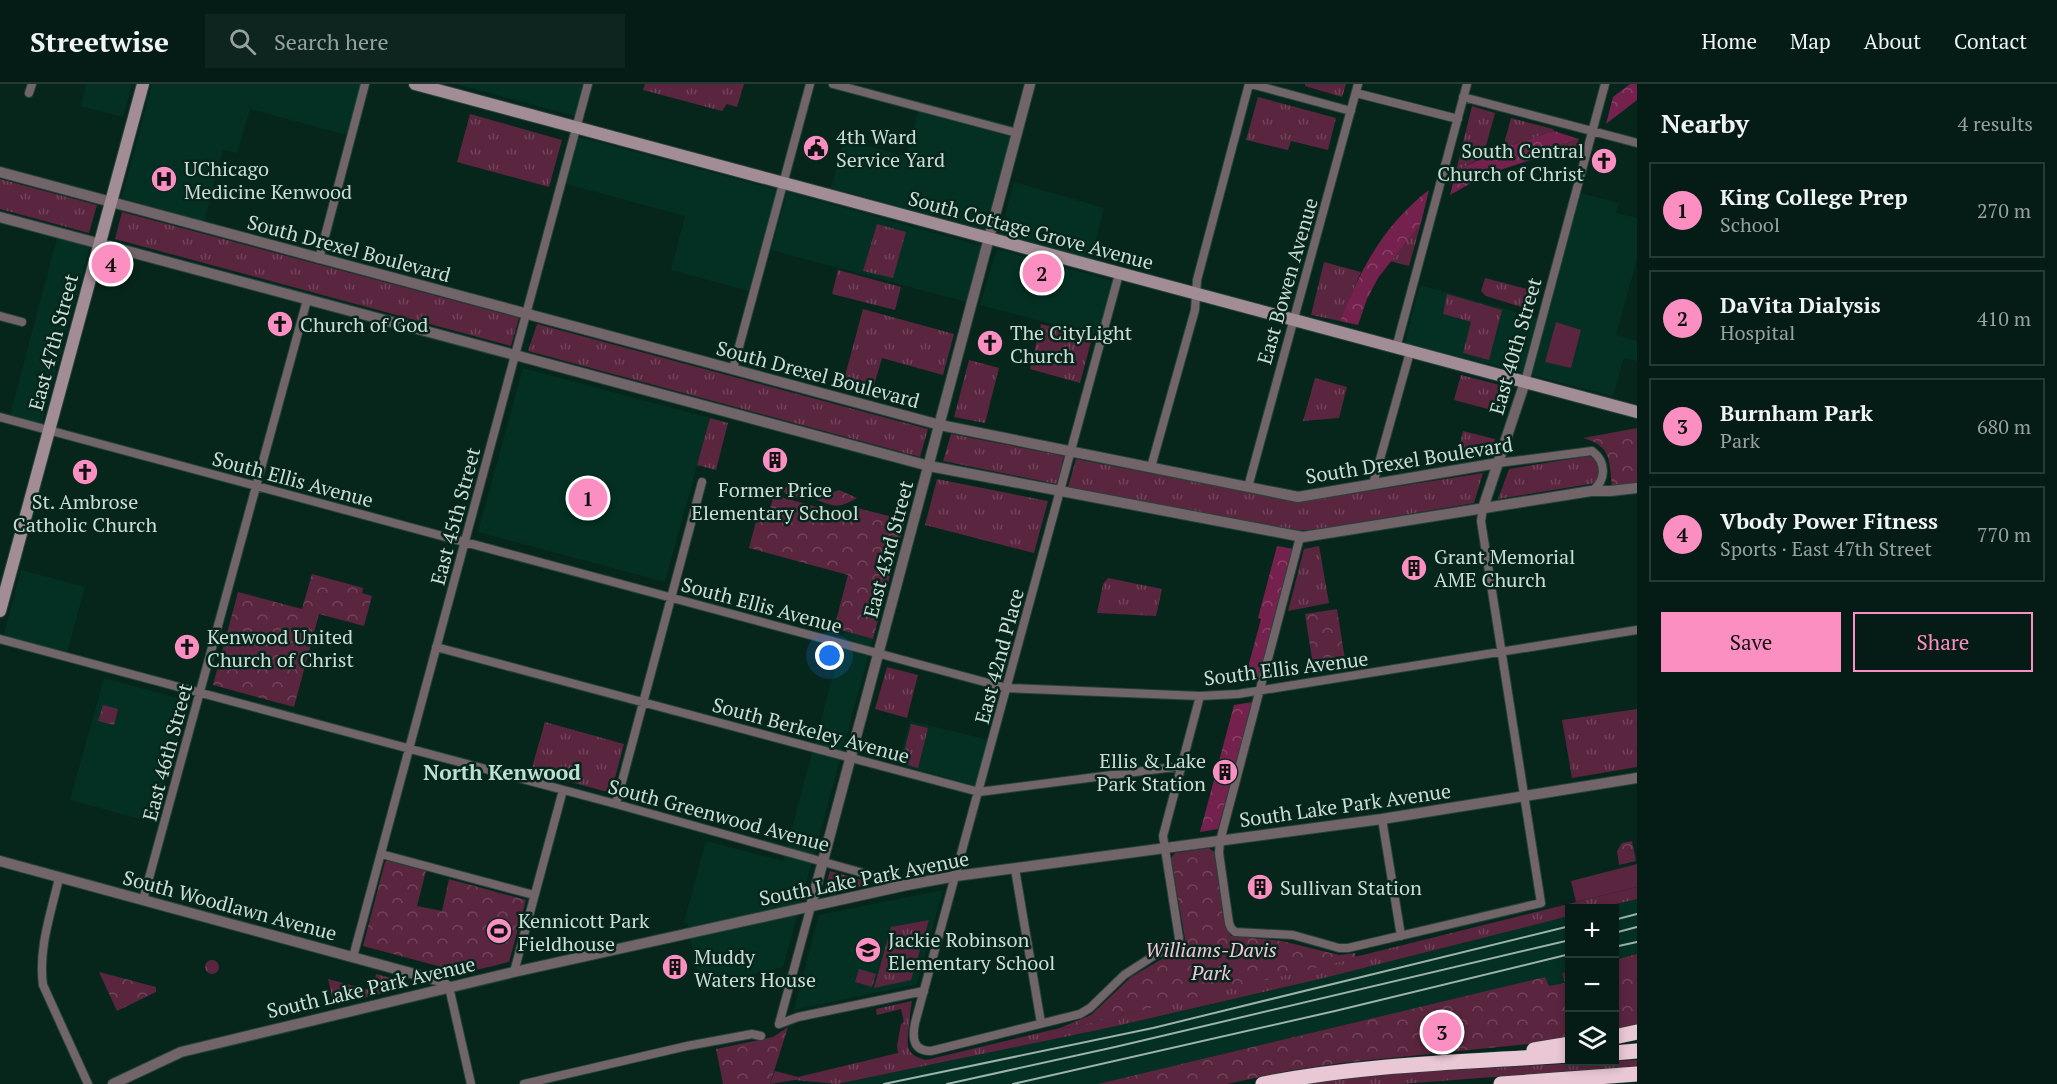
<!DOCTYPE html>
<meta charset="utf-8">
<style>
:root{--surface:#041c15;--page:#0d251e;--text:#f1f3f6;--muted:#97a1a0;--line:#253a34;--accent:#fc8fc1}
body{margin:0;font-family:"PT Serif",serif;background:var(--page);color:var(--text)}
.controls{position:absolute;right:18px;bottom:18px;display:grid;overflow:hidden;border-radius:0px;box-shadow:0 3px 9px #0003}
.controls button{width:54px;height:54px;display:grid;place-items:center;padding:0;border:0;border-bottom:2px solid var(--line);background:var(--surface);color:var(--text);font:30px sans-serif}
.you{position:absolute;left:830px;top:572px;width:21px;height:21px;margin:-15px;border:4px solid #fff;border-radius:50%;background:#1a73e8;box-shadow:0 0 0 9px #1a73e833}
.badge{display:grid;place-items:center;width:39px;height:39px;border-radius:50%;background:var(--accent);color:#111;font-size:20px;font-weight:700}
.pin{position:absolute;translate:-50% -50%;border:3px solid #fff;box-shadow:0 2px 6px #0006}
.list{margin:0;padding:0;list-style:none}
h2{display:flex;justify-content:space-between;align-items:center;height:78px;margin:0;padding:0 24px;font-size:26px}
h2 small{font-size:20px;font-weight:400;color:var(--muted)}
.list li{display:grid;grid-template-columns:39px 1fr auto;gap:18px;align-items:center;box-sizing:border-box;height:96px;margin:0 12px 12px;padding:0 12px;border:2px solid var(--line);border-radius:0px}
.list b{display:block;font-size:22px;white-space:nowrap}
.list p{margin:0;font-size:20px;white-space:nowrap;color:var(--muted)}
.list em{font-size:20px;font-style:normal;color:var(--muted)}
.actions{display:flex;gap:12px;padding:18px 24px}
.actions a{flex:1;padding:14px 0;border:2px solid var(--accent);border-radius:0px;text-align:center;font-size:21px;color:var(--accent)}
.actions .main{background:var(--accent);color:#111}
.icon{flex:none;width:33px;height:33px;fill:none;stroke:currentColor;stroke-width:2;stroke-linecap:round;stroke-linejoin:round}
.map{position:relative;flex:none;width:1637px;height:1000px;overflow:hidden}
header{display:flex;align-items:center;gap:36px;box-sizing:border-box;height:84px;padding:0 30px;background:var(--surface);border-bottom:2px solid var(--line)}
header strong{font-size:28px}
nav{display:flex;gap:33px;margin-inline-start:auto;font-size:21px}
.search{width:420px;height:54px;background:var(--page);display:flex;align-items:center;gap:15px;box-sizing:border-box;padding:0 21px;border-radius:0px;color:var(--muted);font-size:22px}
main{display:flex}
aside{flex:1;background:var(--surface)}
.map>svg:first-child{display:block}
.built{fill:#043023}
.grass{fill:url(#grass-tufts)}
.forest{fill:url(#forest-crowns)}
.park{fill:url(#park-crowns)}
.pitch{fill:#5a253f}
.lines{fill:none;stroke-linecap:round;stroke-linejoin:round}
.minor-casing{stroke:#26433a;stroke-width:10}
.tertiary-casing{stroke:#26433a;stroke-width:12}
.secondary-casing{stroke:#26433a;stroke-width:14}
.motorway-casing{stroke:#26433a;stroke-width:16}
.minor{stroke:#72656a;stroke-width:8}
.tertiary{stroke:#72656a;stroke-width:10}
.secondary{stroke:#a28c95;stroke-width:12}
.motorway{stroke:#e9c7d4;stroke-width:15}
.rail{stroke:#9db2aa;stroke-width:2}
.labels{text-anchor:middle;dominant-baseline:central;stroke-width:5;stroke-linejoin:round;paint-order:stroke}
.poi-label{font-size:20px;fill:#ccddd6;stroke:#06261c;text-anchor:start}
.street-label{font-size:20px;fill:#ccddd6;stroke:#06261c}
.park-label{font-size:20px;font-style:italic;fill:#f5c4d8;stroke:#06261c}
.neighbourhood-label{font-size:21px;font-weight:bold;fill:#bde0d2;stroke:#06261c}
</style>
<header>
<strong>Streetwise</strong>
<div class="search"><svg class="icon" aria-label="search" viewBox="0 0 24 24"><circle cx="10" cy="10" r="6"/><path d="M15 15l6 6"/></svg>Search here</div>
<nav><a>Home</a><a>Map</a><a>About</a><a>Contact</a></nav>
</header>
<main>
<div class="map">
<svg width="1637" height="1000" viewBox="0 0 1637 1000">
<defs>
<pattern id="grass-tufts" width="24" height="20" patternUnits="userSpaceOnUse" patternTransform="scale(1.5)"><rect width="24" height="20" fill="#5a253f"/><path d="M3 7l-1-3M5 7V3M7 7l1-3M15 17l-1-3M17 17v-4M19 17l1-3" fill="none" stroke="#70445a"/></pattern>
<pattern id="forest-crowns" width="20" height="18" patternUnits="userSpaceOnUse" patternTransform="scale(1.5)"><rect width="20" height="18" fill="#74214d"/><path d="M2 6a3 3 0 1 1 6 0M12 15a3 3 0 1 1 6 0" fill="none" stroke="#874166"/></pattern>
<pattern id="park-crowns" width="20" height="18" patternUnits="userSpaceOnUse" patternTransform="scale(1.5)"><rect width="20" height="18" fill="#5a253f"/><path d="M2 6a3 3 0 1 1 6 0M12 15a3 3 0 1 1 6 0" fill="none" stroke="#70445a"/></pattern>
</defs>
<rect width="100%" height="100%" fill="#06261c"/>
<!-- built -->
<path class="built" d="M86 0H132L123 33 81 22Z
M152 0H360L347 51 250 25 237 69 223 66 204 138 122 114Z
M456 0H583L575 32Z
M918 28 1011 53 985 145 831 104 844 56 906 72Z
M579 53 777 106 749 207 671 186 685 132 566 100Z
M1014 98 1104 124 1091 175 1000 150Z
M787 108 981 162 967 218 771 166Z
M1581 109 1618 119 1616 129 1637 134V175L1616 251 1637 257V277L1624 274 1613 312 1531 291Z
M57 154 90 163 40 344 9 335Z
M997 165 1113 197 1098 252 980 221Z
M1420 201 1538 234 1524 289 1405 259Z
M523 284 710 334 665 498 478 448Z
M21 486 85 503 67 569 4 551Z
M845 547 873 555 783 883 701 902 687 839 684 838 706 757 783 777Z
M104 594 188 617 155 739 70 716Z
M910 637 989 656 977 702 898 680Z
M943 806 917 900 794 926 819 831Z
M1637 815V870L1615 876 1614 824H1599Z
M1569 832V887L1562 889 1565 899 1549 903 1545 893 1098 1000H837L1112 943 1328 893Z"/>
<!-- grass -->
<path class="grass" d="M645 0H744L737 23 727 20 722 27 643 6Z
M1305 0H1346L1342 13 1305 2Z
M1258 13 1336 34 1328 66 1291 57 1288 66 1246 56Z
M1472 22 1495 29 1483 73 1456 87Z
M470 30 562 56 549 103 457 78Z
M1511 34 1553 45 1554 47 1503 64Z
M1579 55 1573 76 1544 69 1546 64Z
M0 95 97 121 89 149 0 125Z
M122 128 519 234 511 262 115 155Z
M1421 139 1409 182 1389 177Z
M877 140 906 148 893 194 863 187Z
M1324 178 1361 188 1340 237 1311 231Z
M838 186 901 203 895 226 832 210Z
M1485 194 1538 208 1534 227 1486 212 1481 207Z
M1447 210 1502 226 1489 276 1463 269 1471 238 1443 230Z
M863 225 954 250 943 291 882 274 871 311 842 303Z
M537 240 928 345 920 373 528 267Z
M1041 240 1092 254 1080 299 1030 285Z
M969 276 999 284 985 339 954 333Z
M1461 291 1511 304 1503 329 1454 316Z
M1315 294 1347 303 1339 334 1303 337Z
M710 334 728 339 716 386 697 381Z
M1463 347 1495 355 1491 370 1456 375Z
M951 350 1064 372 1057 400 943 377Z
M1589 372 1597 376 1599 391 1596 399 1498 415 1509 385Z
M1076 375 1299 418 1483 389 1474 419 1314 446H1293L1068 403Z
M937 395 1048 417 1034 469 925 441Z
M1319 462 1329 519 1288 527 1304 465Z
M1108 494 1162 505 1156 532 1097 529 1103 500Z
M887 583 918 591 907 634 875 625Z
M1637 625V683L1572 694 1562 636Z
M545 638 624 660 611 709 531 687Z
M911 640 928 644 918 684 901 679Z
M1637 803V815L1599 824H1570L1569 832 1328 893 1112 943 837 1000 795 996 770 1000 775 987 798 993 898 969 897 962 901 940 904 938 901 925 877 931 876 925 912 917C910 926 910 934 909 942 907 960 904 971 926 976L1060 944 1073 943Z
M929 836 911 896 874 904 891 843Z
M376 890 417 901 334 921 328 895 373 907Z
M1637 976V982L1401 1000H1303L1397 989Z"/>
<!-- forest -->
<path class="forest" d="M1630 0H1637V16L1606 40 1613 13Z
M1554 47 1579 55 1543 65V72L1485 91 1450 111 1456 87 1503 64Z
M1429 106 1421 139 1378 194 1367 215 1358 241 1340 237C1361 185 1383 141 1429 106Z
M1277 462 1294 465 1258 596 1244 598 1261 535 1258 534Z
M1253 618 1218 745 1200 748 1234 621Z"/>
<!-- park -->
<path class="park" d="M1637 344V399L1612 402C1609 377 1612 362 1583 354Z
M791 400 798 401 811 414C798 413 792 416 782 406Z
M839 406 857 414C838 425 834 423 815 415Z
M774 411 831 427 857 424 905 436 873 555 834 544 848 491 749 464 759 426 769 428Z
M312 490 363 504 362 509 372 512 364 542 319 530 294 623 213 601 238 508 302 525Z
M1337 525 1346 582 1314 588 1305 530Z
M103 621 118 625 114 641 98 637Z
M1632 757 1636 777 1619 781 1617 767 1622 759Z
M1209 764 1214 768 1225 842 1231 852 1282 857 1339 871 1355 869 1356 874 1073 943 1060 944 1091 931 1131 893 1181 864 1185 855 1171 774 1175 769Z
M388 777 426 787 417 822 442 827 449 795 526 816 509 878 464 889 363 862 385 778Z
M830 787 866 797 867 801 823 810Z
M1637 870V946L1614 950V876Z
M205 883a7 7 0 1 1 14 0a7 7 0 1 1-14 0Z
M859 885 876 890 872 903 855 898Z
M1569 887V956L1341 979 1288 987 1227 1000H1098L1545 893 1549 902 1565 899 1562 889Z
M99 888 156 903V908L117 927Z
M788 943 770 1000H723L716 965 773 953Z"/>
<!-- pitch -->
<path class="pitch" d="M1556 238 1581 246 1571 284 1545 278Z
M1637 780V803L1576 818 1571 797Z"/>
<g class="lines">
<!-- minor casing -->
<g class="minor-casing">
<path id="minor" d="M833 0 1017 49
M1251 0 1351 27
M29 9 32 0
M1356 9 1458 35
M1463 13 1637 59
M319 175 365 0
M1119 190 915 939C912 954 913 967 931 967L1080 930 1090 924 1124 891 1155 871 1178 859 1179 854 1163 752 1200 612
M0 232 22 238
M1396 264 1467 0
M733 285 810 0
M1525 298 1605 0
M0 333 1007 604 1200 612 1238 610 1637 546
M1498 379 1592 367C1607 378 1606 397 1592 407
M1151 383 1195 226 1197 196 1249 0
M1373 400 1410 268
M1248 403 1358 0
M1300 453 1220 757 1219 769 1229 839 1231 844 1235 848 1293 851 1339 864H1348L1541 819 1481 437 1483 424
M0 555 616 720 906 801
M436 563 979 708 1182 682
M616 720 702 398
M1382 735 1401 852
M381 770 534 811
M1015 785 1041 939
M59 794C51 829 38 865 43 901L88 1000
M143 816 307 216
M353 873 588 0
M514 888 563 706
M449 903 471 1000
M779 940 798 933 924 907
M779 940 811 822
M524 1000 687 962 752 950 761 952"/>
</g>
<!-- tertiary casing -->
<g class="tertiary-casing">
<path id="tertiary" d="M0 88 940 341 1298 413 1498 379
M0 133 929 382 1303 453 1591 407H1610L1637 404
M1483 424 1525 298
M0 777 440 897 449 903
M811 822 1030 0
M113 1000 181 968 514 888 907 801 956 792 1382 735 1637 694"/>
</g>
<!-- secondary casing -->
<g class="secondary-casing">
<path id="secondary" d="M415 0 1637 328
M0 527 143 0"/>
</g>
<!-- motorway casing -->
<g class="motorway-casing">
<path id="motorway" d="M1614 953 1637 948
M1534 966 1570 960
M1614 969 1637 967
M1263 1000C1364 980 1467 978 1570 971
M1501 1000 1637 990"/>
</g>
<!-- minor -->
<use href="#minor" class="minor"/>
<!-- tertiary -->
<use href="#tertiary" class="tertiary"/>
<!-- secondary -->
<use href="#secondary" class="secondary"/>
<!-- motorway -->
<use href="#motorway" class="motorway"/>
<!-- rail -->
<path class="rail" d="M1614 836 1637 830
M1614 849 1637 843
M1614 863 1637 858
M884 1000 1153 944 1570 842
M947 1000 1115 963 1570 856
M1013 1000 1335 927 1570 870"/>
</g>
<!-- icons -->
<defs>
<g id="civic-disc" transform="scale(1.35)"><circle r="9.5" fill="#fc8fc1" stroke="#06261c"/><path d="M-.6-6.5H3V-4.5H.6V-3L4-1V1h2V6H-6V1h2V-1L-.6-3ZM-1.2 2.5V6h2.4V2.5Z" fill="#111"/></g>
<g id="church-disc" transform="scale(1.35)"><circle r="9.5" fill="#fc8fc1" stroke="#06261c"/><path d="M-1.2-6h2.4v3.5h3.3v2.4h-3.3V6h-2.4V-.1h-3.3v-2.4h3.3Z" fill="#111"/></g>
<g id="hospital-disc" transform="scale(1.35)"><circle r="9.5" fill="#fc8fc1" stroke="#06261c"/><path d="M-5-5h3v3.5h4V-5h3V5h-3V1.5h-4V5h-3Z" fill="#111"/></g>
<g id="building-disc" transform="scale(1.35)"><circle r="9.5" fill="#fc8fc1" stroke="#06261c"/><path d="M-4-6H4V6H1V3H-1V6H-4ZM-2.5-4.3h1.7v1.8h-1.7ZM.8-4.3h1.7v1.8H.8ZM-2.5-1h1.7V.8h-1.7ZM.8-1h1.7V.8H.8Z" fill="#111"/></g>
<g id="stadium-disc" transform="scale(1.35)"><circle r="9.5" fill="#fc8fc1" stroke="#06261c"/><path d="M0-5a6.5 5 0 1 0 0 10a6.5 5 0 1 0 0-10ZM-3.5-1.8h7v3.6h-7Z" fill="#111"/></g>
<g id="school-disc" transform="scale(1.35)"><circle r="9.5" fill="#fc8fc1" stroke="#06261c"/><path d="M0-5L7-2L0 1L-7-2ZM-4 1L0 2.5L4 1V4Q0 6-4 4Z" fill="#111"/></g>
</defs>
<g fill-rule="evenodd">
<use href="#civic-disc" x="816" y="64"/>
<use href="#church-disc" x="1604" y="77"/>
<use href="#hospital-disc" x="164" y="95"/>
<use href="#church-disc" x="280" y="240"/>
<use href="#church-disc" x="990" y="259"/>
<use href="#building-disc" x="775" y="376"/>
<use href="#church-disc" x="85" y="388"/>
<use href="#building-disc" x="1414" y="484"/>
<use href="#church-disc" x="187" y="563"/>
<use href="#building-disc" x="1225" y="688"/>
<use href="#building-disc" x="1260" y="803"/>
<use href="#stadium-disc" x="499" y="847"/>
<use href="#school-disc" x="868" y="866"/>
<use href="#building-disc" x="675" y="883"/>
</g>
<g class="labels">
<!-- poi labels -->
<g class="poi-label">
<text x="836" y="52">4th Ward<tspan x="836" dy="23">Service Yard</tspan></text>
<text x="1584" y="66" text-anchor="end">South Central<tspan x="1584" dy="23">Church of Christ</tspan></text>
<text x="184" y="84">UChicago<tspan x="184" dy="23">Medicine Kenwood</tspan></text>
<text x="300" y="240">Church of God</text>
<text x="1010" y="248">The CityLight<tspan x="1010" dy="23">Church</tspan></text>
<text x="775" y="405" text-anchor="middle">Former Price<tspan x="775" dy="23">Elementary School</tspan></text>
<text x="85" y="417" text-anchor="middle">St. Ambrose<tspan x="85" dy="23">Catholic Church</tspan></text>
<text x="1434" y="472">Grant Memorial<tspan x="1434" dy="23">AME Church</tspan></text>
<text x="207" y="552">Kenwood United<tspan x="207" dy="23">Church of Christ</tspan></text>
<text x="1206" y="676" text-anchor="end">Ellis &amp; Lake<tspan x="1206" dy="23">Park Station</tspan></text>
<text x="1280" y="803">Sullivan Station</text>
<text x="518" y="836">Kennicott Park<tspan x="518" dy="23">Fieldhouse</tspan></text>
<text x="888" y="855">Jackie Robinson<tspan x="888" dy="23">Elementary School</tspan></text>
<text x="694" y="872">Muddy<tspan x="694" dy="23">Waters House</tspan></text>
</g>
<!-- street labels -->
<g class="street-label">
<text transform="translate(1031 146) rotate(15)">South Cottage Grove Avenue</text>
<text transform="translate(349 164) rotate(15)">South Drexel Boulevard</text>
<text transform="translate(1287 197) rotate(-74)">East Bowen Avenue</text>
<text transform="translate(53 258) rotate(-75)">East 47th Street</text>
<text transform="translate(1515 262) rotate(-74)">East 40th Street</text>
<text transform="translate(818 290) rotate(15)">South Drexel Boulevard</text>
<text transform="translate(1409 376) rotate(-9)">South Drexel Boulevard</text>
<text transform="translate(293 395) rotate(15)">South Ellis Avenue</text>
<text transform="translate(455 432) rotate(-75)">East 45th Street</text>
<text transform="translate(888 465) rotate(-75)">East 43rd Street</text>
<text transform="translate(762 521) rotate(15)">South Ellis Avenue</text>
<text transform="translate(999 572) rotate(-75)">East 42nd Place</text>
<text transform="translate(1286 584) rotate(-7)">South Ellis Avenue</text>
<text transform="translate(811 646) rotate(15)">South Berkeley Avenue</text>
<text transform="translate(167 668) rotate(-75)">East 46th Street</text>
<text transform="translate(1345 721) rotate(-8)">South Lake Park Avenue</text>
<text transform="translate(719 731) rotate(15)">South Greenwood Avenue</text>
<text transform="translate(864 794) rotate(-11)">South Lake Park Avenue</text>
<text transform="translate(230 821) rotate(15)">South Woodlawn Avenue</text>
<text transform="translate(371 903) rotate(-13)">South Lake Park Avenue</text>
</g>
<!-- park labels -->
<g class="park-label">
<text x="1211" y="865">Williams-Davis<tspan x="1211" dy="23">Park</tspan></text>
</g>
<!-- neighbourhood labels -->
<g class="neighbourhood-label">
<text x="502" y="688">North Kenwood</text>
</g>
</g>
</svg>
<div class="controls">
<button>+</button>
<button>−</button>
<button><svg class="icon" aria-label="layers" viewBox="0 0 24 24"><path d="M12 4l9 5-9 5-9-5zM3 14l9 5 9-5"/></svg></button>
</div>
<div class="you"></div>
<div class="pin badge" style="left:588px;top:414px">1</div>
<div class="pin badge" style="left:1042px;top:189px">2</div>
<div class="pin badge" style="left:1442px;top:948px">3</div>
<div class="pin badge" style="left:111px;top:180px">4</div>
</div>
<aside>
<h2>Nearby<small>4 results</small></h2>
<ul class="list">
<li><span class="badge">1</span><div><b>King College Prep</b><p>School</p></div><em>270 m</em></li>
<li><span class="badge">2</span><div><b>DaVita Dialysis</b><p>Hospital</p></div><em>410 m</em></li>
<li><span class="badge">3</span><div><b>Burnham Park</b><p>Park</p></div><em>680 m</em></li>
<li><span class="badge">4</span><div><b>Vbody Power Fitness</b><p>Sports · East 47th Street</p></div><em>770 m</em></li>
</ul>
<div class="actions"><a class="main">Save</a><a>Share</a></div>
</aside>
</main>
